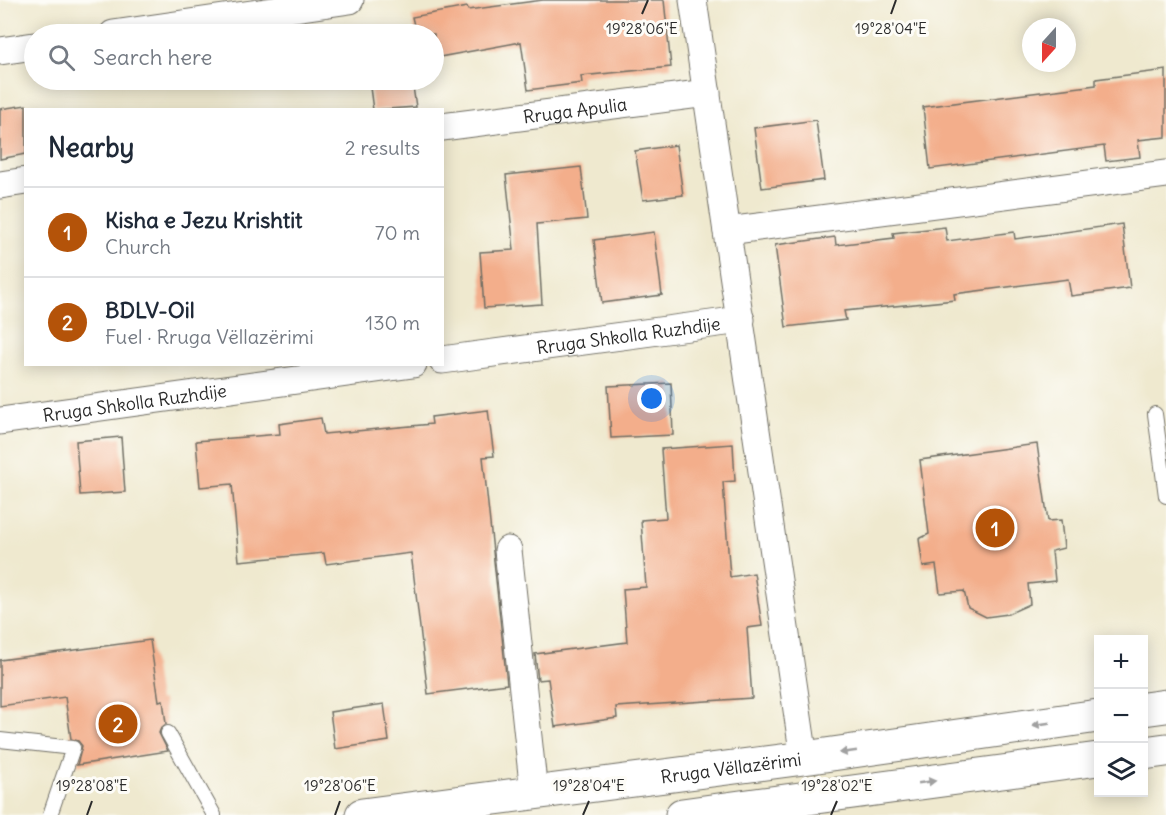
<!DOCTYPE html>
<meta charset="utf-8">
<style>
:root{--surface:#fff;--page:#f2f2f3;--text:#1f2937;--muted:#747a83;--line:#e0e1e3;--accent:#b45309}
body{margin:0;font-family:Delius,sans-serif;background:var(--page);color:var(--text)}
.controls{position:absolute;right:18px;bottom:18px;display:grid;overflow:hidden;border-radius:0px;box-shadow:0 3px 15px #0003}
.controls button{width:54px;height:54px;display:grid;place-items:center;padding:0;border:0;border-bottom:2px solid var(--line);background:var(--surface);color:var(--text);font:30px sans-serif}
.compass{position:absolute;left:1022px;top:18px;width:54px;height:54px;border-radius:50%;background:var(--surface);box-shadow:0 3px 15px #0003;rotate:201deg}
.you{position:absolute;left:652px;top:399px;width:21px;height:21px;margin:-15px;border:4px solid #fff;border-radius:50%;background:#1a73e8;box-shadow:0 0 0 9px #1a73e833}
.badge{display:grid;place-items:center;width:39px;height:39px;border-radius:50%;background:var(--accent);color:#fff;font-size:20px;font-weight:700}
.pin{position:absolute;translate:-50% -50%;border:3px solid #fff;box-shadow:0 2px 6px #0006}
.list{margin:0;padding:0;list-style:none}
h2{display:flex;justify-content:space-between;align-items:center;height:78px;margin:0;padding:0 24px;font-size:26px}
h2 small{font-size:20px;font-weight:400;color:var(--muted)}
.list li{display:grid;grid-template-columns:39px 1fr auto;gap:18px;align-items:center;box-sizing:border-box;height:90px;padding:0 24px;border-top:2px solid var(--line)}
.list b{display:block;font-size:22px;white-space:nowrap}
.list p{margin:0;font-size:20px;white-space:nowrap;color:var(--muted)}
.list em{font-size:20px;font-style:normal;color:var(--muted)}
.icon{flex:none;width:33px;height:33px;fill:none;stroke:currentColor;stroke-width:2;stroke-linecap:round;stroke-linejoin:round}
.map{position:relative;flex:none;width:1166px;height:815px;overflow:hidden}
.search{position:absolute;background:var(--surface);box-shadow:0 3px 15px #0003;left:24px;top:24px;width:420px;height:66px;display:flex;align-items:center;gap:15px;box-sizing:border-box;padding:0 21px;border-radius:33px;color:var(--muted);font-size:22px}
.panel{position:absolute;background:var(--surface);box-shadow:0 3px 15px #0003;left:24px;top:108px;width:420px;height:258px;border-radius:0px}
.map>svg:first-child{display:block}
.building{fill:#f3ae8b}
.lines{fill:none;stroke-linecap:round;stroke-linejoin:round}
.service-casing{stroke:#706e64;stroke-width:16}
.minor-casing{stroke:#706e64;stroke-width:29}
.secondary-casing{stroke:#706e64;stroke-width:35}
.service{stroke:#fff;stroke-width:14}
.minor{stroke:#fff;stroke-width:27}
.secondary{stroke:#fff;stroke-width:33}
.oneway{fill:#a0a0a0}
.ticks{fill:none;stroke:#2b2b2b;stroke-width:2}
.labels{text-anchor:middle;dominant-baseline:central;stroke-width:6;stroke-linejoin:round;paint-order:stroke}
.street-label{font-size:18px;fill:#2b2b2b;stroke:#fdfcf7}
.ticks-label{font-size:15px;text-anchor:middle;fill:#2b2b2b;stroke:#fdfcf7;stroke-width:6;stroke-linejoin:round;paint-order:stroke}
</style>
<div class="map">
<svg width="1166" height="815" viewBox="0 0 1166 815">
<rect width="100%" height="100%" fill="#fdfcf7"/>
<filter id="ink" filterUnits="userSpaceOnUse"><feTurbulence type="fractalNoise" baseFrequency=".0167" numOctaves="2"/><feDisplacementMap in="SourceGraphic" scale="12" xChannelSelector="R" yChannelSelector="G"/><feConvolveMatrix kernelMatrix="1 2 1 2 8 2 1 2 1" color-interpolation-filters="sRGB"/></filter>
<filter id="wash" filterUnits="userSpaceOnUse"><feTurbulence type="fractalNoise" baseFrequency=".008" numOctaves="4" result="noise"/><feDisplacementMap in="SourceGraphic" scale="24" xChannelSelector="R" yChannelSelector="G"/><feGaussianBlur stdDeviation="1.35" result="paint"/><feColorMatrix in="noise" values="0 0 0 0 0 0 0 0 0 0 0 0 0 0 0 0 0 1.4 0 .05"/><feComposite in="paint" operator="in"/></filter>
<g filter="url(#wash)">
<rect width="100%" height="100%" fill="#efe9cf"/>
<g id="blocks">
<!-- building -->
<path class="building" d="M543 0H664L671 67 581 76 582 83 528 90 521 42 434 58V34H416L412 17 467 7 468 10Z
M329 29 330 34H295V32Z
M1166 70V137L1138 140 1140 157 1106 161 1104 146 930 169 923 107 1096 85V79Z
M369 80H412L416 107 373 110Z
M26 105V154L0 159V109Z
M816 120 824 180 762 188 754 128Z
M676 145 683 195 643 200 635 151Z
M581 167 587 219 537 224 542 304 484 308 480 252 514 250 506 175Z
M1122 224 1130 288 1071 296 1068 279 954 294 955 300 844 311 846 320 786 327 775 245 835 237 836 245 894 238 893 233 945 227 947 241 1014 232 1015 239Z
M654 232 662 295 602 303 594 240Z
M671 383 673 435 611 438 608 386Z
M488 410 494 456 483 457 507 684 428 694 411 553 326 564 324 553 239 561 232 484 200 487 196 441 280 434 279 424 321 418 324 434 432 424 431 417Z
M121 437 125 492 80 495 76 441Z
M733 444 735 481 723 482 730 577 754 573 762 626 747 628 752 698 616 707 617 718 555 727 548 679 538 680 535 654 627 642 623 589 646 587 641 520 666 518 661 449Z
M1037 444 1048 521 1061 520 1064 548 1052 551 1055 581 1028 584 1030 604 1008 614 986 617 968 608 964 591 940 593 936 565 923 567 919 539 929 534 920 460Z
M150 640 159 701 163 700 166 724 161 728 159 733 168 751 77 765 82 746 78 741 71 739 65 697 0 706V660Z
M384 704 389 741 335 749 330 712Z"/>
</g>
</g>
<g filter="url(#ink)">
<use href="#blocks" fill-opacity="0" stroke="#706e64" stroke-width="1.5"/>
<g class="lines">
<!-- service casing -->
<g class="service-casing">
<path id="service" d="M1155 414 1166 496
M168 733 214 815
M0 740 73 748 50 815"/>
</g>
<!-- minor casing -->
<g class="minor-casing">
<g id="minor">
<path d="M693 0 804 758"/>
<path d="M113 34 350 0"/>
<path d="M0 51 34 46"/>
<path id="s1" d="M442 127 707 93"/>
<path d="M0 185 26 181"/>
<path d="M727 231 1166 174"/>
<path id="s2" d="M442 360 741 320"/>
<path id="s3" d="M0 421 413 364"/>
<path d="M508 550 534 793"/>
</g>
</g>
<!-- secondary casing -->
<g class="secondary-casing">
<g id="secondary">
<path d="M1144 709 1166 706"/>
<path d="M1144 753 1166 750"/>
<path id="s4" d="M362 815 804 758 1098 716"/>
<path d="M682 815 1098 759"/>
</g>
</g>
<!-- service -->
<use href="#service" class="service"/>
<!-- minor -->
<use href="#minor" class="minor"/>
<!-- secondary -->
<use href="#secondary" class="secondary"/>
</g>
<!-- one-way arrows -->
<defs><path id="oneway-solid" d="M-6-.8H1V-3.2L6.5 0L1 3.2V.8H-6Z" transform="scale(1.5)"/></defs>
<g class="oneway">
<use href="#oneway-solid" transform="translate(1041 724) rotate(172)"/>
<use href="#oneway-solid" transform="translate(848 752) rotate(172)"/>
<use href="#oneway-solid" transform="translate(927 782) rotate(-8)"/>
</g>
</g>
<!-- ticks -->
<path class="ticks" d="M642 14 648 0M891 14 896 0M87 815 92 801M335 815 340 801M583 815 589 801M831 815 837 801"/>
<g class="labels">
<!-- street labels -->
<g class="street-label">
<text stroke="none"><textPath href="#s1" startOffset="134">Rruga Apulia</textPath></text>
<text stroke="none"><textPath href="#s2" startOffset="188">Rruga Shkolla Ruzhdije</textPath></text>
<text stroke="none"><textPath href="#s3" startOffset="136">Rruga Shkolla Ruzhdije</textPath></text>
<text stroke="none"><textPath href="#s4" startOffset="372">Rruga Vëllazërimi</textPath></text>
</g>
</g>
<g class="ticks-label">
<text x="642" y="34">19°28'06"E</text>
<text x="891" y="34">19°28'04"E</text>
<text x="92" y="791">19°28'08"E</text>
<text x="340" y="791">19°28'06"E</text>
<text x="589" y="791">19°28'04"E</text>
<text x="837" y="791">19°28'02"E</text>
</g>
</svg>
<div class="controls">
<button>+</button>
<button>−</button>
<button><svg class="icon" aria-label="layers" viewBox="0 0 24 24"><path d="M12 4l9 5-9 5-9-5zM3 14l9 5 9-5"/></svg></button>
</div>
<svg class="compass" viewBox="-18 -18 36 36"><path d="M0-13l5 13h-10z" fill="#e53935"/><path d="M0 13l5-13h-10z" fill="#747a83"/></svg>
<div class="you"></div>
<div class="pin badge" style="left:995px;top:528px">1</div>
<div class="pin badge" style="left:118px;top:724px">2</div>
<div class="search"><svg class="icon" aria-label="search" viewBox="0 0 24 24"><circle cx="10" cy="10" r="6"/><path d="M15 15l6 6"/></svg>Search here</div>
<section class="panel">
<h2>Nearby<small>2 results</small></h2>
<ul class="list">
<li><span class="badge">1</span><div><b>Kisha e Jezu Krishtit</b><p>Church</p></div><em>70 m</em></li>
<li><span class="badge">2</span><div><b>BDLV-Oil</b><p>Fuel · Rruga Vëllazërimi</p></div><em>130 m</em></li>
</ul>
</section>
</div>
